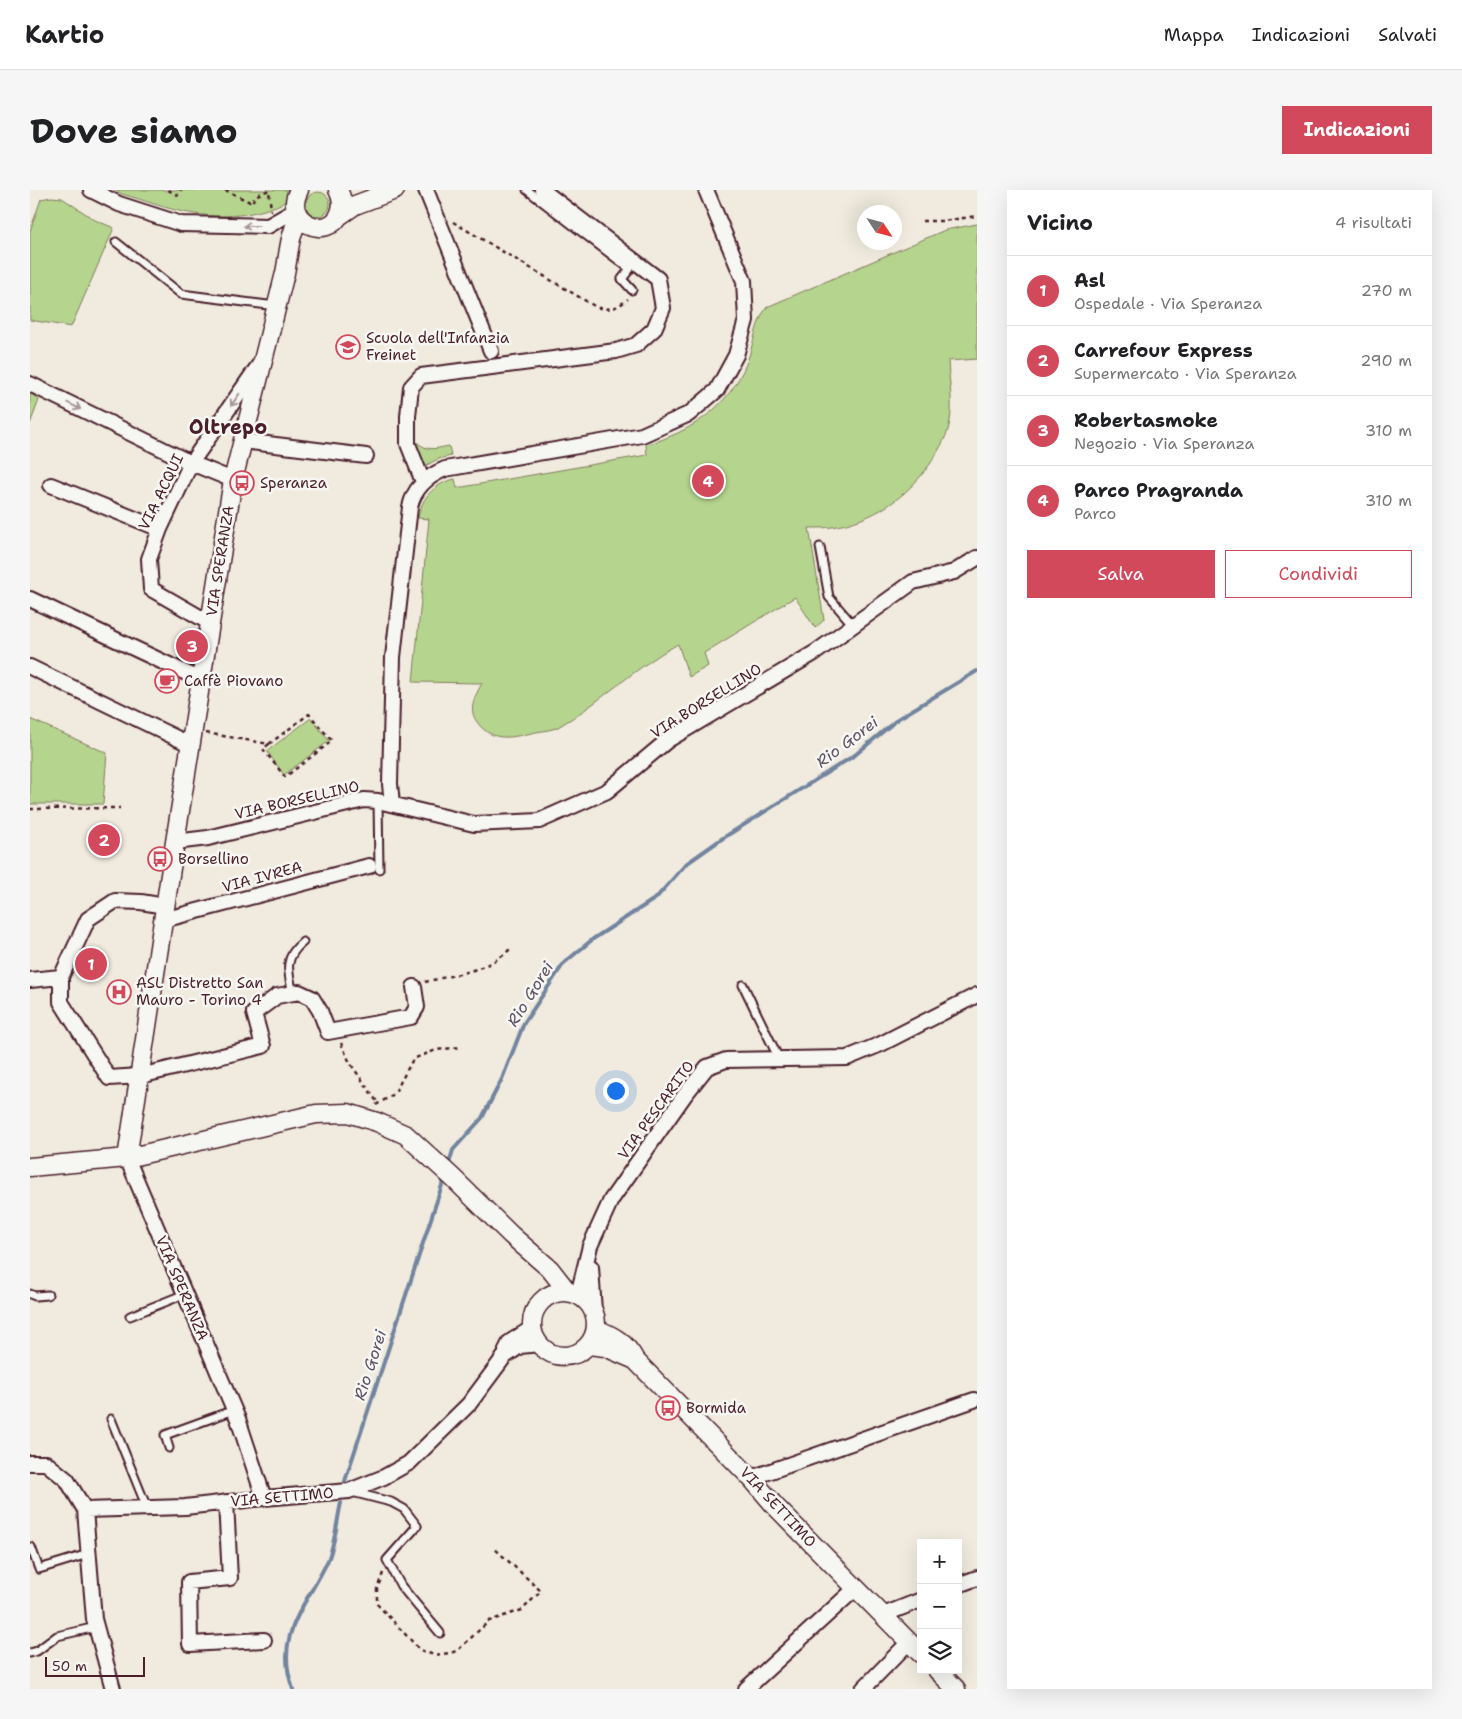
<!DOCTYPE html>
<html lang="it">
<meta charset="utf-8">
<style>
:root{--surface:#fff;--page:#f6f6f6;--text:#202124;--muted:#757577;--line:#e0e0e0;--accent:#d1495b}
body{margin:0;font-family:"Shantell Sans",sans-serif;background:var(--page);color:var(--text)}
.controls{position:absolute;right:15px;bottom:15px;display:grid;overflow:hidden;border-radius:0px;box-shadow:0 5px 20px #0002}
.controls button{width:45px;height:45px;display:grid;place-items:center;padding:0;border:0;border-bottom:1px solid var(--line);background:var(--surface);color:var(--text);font:25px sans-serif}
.compass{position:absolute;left:827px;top:15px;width:45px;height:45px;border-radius:50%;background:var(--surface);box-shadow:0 5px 20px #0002;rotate:126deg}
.scale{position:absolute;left:15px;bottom:12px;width:100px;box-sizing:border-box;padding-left:5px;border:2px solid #4a1f2b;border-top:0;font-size:14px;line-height:18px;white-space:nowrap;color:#4a1f2b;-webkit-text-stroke:4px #f6f6f2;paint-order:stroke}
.you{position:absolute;left:585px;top:900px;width:18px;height:18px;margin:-12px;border:4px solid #fff;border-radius:50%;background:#1a73e8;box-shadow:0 0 0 8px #1a73e833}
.badge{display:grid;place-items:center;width:32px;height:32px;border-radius:50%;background:var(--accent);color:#fff;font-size:16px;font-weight:700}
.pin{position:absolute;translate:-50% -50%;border:2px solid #fff;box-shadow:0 1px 5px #0006}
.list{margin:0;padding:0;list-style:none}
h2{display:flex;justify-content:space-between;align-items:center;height:65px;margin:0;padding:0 20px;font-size:21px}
h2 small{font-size:16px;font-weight:400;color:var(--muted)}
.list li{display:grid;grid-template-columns:32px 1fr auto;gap:15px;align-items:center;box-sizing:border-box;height:70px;padding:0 20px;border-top:1px solid var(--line)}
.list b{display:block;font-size:19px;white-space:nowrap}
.list p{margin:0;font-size:16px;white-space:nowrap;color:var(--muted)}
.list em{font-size:16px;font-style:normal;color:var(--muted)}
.actions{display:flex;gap:10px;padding:15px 20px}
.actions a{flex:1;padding:11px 0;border:1px solid var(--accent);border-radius:0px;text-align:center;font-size:18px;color:var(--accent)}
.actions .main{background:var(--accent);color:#fff}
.icon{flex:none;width:28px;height:28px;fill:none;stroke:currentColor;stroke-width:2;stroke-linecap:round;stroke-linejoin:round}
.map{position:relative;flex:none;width:947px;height:1499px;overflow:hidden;border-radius:0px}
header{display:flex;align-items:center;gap:30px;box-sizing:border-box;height:70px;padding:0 25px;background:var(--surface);border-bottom:1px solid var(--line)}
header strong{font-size:24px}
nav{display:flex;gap:28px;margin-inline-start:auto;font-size:18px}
.intro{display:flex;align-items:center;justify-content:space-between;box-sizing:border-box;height:120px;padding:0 30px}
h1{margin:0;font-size:35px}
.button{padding:12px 22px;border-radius:0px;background:var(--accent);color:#fff;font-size:18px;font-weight:700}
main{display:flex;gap:30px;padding:0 30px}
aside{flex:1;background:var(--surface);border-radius:0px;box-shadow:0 5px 20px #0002}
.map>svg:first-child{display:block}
.green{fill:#b5d58e;stroke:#807a5c}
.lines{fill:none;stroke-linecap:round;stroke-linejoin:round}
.stream{stroke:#72849f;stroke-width:4}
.service-casing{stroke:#4a1f2b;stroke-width:11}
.minor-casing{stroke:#4a1f2b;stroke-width:18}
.tertiary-casing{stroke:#4a1f2b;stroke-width:21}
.path{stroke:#4a1f2b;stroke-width:2.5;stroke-dasharray:4 4;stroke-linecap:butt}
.service{stroke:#f6f6f2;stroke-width:7}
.minor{stroke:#f6f6f2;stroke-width:14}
.tertiary{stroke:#f6f6f2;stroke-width:18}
.oneway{stroke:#a99598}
.labels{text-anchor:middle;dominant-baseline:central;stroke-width:5;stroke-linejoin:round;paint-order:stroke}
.poi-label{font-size:15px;fill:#4a1f2b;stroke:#f6f6f2;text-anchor:start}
.street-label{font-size:15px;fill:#4a1f2b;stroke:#f6f6f2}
.water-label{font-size:16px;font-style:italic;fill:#5e5265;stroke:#f6f6f2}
.district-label{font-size:20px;font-weight:bold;fill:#4a1f2b;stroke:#f6f6f2}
</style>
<header>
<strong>Kartio</strong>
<nav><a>Mappa</a><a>Indicazioni</a><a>Salvati</a></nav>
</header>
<div class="intro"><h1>Dove siamo</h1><a class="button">Indicazioni</a></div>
<main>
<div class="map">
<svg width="947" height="1499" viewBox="0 0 947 1499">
<rect width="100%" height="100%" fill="#f0ebde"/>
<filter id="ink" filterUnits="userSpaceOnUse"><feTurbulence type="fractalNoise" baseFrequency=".02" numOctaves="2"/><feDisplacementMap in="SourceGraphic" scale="10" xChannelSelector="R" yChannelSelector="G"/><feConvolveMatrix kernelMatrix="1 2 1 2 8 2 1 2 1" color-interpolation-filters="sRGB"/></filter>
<g filter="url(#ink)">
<!-- green -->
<path class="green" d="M84 0H261L257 11C228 26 191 29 159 23 136 19 114 10 92 4Z
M276 14a12 12 0 1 1 24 0a12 12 0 1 1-24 0Z
M21 7 32 8 65 30 84 38 41 137 0 130V41L11 9Z
M947 34V169L918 171C919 192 924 215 919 236 917 247 906 265 900 274 876 308 844 330 802 337 795 338 787 338 779 338L794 430 785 438 765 407 674 463 678 476 659 487 648 454C605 477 570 513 528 537 522 540 513 541 506 542 483 547 463 554 447 532 437 518 446 505 452 493L383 492 399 329 388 328C391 308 405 293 425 289L427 298 617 265 616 255C662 241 698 218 717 172 724 154 725 133 737 117L915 40Z
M0 203 9 210 0 234Z
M384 249C396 262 403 259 419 256L421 266 408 269 395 276 391 270Z
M281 528 299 551 254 585 237 561Z
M0 529 77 563 73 614H0Z"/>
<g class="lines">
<!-- stream -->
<path class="stream" d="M418 977 423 960 452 928 472 889 494 833 534 773 563 749 626 708 656 674 693 648 825 565 869 528 947 481
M315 1291 415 986
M263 1499C243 1444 277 1416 298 1370 305 1354 307 1330 311 1313"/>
<!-- service casing -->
<g class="service-casing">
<path id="service" d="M497 0 600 79 592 89 602 100
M86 52 151 104 246 116
M790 357 799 407 823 435
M348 611 349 679
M713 795 749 869
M263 803C258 782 253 768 273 752
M0 1104 5 1106 18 1105
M100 1126 155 1104
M81 1229 117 1318
M139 1258 135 1245 204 1220
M322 1302 361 1312 374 1319 387 1336 357 1370 371 1396 410 1443
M1 1357 9 1379 58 1364
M0 1463 7 1461 27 1446 66 1437"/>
</g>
<!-- minor casing -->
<g class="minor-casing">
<path id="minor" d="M61 0 89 14 151 34 238 36 266 20
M396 0 461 161
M0 194 161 273 203 290
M213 251 336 266
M393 292 378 254V226L381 197 391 186 586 161 606 155 624 139 633 118 628 89 512 0
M21 295 130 339
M0 409 171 490
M180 433 121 399 119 369 130 339 161 273 229 175
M0 477 161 555
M362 614 360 594 363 467 380 317C384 298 398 286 415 279L612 245 659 224 687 200 706 165 716 130 714 91 676 0
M145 652 178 648 334 610 348 611 444 634 509 631 577 601 638 550 786 462 883 392 924 382 947 368
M135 716 111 712 85 711 58 729 31 787V812L79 888 110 886 233 856 224 823 247 806 269 802 282 808 290 821 298 842 381 827 387 817 384 797
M133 730 339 676
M0 790 31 787
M97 968 208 1229 234 1308
M561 1077 564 1121
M548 1105 560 1056 581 1010 654 906 677 877 696 870 817 868 851 854 947 805
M476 1160 480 1152 502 1138
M0 1273H16L37 1290 55 1320 155 1317 234 1308 319 1301 354 1287 379 1273 439 1214 474 1167 490 1156 509 1154
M721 1288 944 1210
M196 1312 200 1388 159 1392 160 1454 234 1450
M55 1320 64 1429 83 1499
M928 1395 947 1388
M853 1425 891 1410
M716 1499 826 1398
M833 1499 879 1452"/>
</g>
<!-- tertiary casing -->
<g class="tertiary-casing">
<path id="tertiary" d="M269 0C251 32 299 52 310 23 313 15 312 7 308 0
M309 26 325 15 365 0
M97 968 145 652 203 290 255 83C259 63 259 46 269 27
M0 977 97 968 286 924 318 923 347 932 376 945 423 988 481 1045 520 1079 538 1102
M502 1134a32 32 0 1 1 64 0a32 32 0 1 1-64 0Z
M566 1139C584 1146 596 1153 605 1170L721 1288 745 1316 891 1464
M559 1155 575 1157 603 1169
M907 1480 926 1499"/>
</g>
<!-- path -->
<path class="path" d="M138 0 148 5 151 0
M195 0 222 13 225 6 239 0 241 21
M892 31H913L947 26
M423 32 566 117C580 121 587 118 598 109
M176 543 239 554 279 524 302 551 255 587 233 559 239 554
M0 619 90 618
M395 792C425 784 460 781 482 757
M311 853 320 873 348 913
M346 915 364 904 383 869 406 860 431 857
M353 1383 347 1399V1414L390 1460 404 1465 421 1463 428 1460 459 1431 492 1420 511 1401 464 1358"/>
<!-- service -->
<use href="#service" class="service"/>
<!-- minor -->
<use href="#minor" class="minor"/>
<!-- tertiary -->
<use href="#tertiary" class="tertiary"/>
</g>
<!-- one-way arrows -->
<defs><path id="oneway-shaft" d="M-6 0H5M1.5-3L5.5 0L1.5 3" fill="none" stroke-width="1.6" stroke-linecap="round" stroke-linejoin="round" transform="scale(1.25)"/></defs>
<g class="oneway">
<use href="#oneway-shaft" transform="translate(221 36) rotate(180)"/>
<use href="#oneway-shaft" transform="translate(205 210) rotate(125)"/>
<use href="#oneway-shaft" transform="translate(44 216) rotate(26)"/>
</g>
</g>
<!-- icons -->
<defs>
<g id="school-ring" transform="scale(1.25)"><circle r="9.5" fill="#f6f6f2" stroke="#d1495b" stroke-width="1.5"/><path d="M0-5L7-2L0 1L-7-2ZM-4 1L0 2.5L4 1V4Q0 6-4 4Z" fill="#d1495b"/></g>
<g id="bus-ring" transform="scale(1.25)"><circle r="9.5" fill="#f6f6f2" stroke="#d1495b" stroke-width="1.5"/><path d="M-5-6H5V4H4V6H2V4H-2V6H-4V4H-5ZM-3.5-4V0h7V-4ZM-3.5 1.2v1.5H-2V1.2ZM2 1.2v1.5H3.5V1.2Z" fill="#d1495b"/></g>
<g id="cafe-ring" transform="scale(1.25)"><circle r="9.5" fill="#f6f6f2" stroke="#d1495b" stroke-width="1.5"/><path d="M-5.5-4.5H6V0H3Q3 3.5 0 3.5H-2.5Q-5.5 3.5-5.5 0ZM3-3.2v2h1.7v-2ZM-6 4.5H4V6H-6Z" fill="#d1495b"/></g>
<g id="hospital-ring" transform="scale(1.25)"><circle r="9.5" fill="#f6f6f2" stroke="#d1495b" stroke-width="1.5"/><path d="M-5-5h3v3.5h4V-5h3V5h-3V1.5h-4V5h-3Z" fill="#d1495b"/></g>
</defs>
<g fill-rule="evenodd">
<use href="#school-ring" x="318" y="157"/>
<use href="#bus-ring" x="212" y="293"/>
<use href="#cafe-ring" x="137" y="491"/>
<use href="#bus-ring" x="130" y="669"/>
<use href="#hospital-ring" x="89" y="802"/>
<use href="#bus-ring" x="638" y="1218"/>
</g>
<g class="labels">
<!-- poi labels -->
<g class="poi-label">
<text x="336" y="148">Scuola dell'Infanzia<tspan x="336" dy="17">Freinet</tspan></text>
<text x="230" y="293">Speranza</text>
<text x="154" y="491">Caffè Piovano</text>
<text x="148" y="669">Borsellino</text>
<text x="106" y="793">ASL Distretto San<tspan x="106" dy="17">Mauro - Torino 4</tspan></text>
<text x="656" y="1218">Bormida</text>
</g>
<!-- street labels -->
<g class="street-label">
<text transform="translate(131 302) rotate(-64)">VIA ACQUI</text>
<text transform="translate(190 371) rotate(-81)">VIA SPERANZA</text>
<text transform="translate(676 511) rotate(-32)">VIA BORSELLINO</text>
<text transform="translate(267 610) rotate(-13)">VIA BORSELLINO</text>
<text transform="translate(232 687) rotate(-15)">VIA IVREA</text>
<text transform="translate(626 920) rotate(-54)">VIA PESCARITO</text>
<text transform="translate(152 1098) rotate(67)">VIA SPERANZA</text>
<text transform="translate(252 1307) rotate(-5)">VIA SETTIMO</text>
<text transform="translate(748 1317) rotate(47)">VIA SETTIMO</text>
</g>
<!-- water labels -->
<g class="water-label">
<text transform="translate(817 552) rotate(-37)">Rio Gorei</text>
<text transform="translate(500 804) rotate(-58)">Rio Gorei</text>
<text transform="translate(340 1175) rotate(-72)">Rio Gorei</text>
</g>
<!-- district labels -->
<g class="district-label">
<text x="198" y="237">Oltrepo</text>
</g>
</g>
</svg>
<div class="controls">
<button>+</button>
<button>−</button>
<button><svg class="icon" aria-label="layers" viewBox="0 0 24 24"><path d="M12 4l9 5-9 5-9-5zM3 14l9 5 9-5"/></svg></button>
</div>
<svg class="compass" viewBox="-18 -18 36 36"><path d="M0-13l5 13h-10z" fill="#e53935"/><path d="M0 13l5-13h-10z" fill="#757577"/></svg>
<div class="scale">50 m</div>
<div class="you"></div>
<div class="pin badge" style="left:61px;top:774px">1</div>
<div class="pin badge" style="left:74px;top:650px">2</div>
<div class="pin badge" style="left:162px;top:456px">3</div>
<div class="pin badge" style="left:678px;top:291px">4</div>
</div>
<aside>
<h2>Vicino<small>4 risultati</small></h2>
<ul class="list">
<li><span class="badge">1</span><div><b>Asl</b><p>Ospedale · Via Speranza</p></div><em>270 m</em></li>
<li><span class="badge">2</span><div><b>Carrefour Express</b><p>Supermercato · Via Speranza</p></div><em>290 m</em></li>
<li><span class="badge">3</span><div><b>Robertasmoke</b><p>Negozio · Via Speranza</p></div><em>310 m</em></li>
<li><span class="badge">4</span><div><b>Parco Pragranda</b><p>Parco</p></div><em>310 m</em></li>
</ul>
<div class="actions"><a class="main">Salva</a><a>Condividi</a></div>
</aside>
</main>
